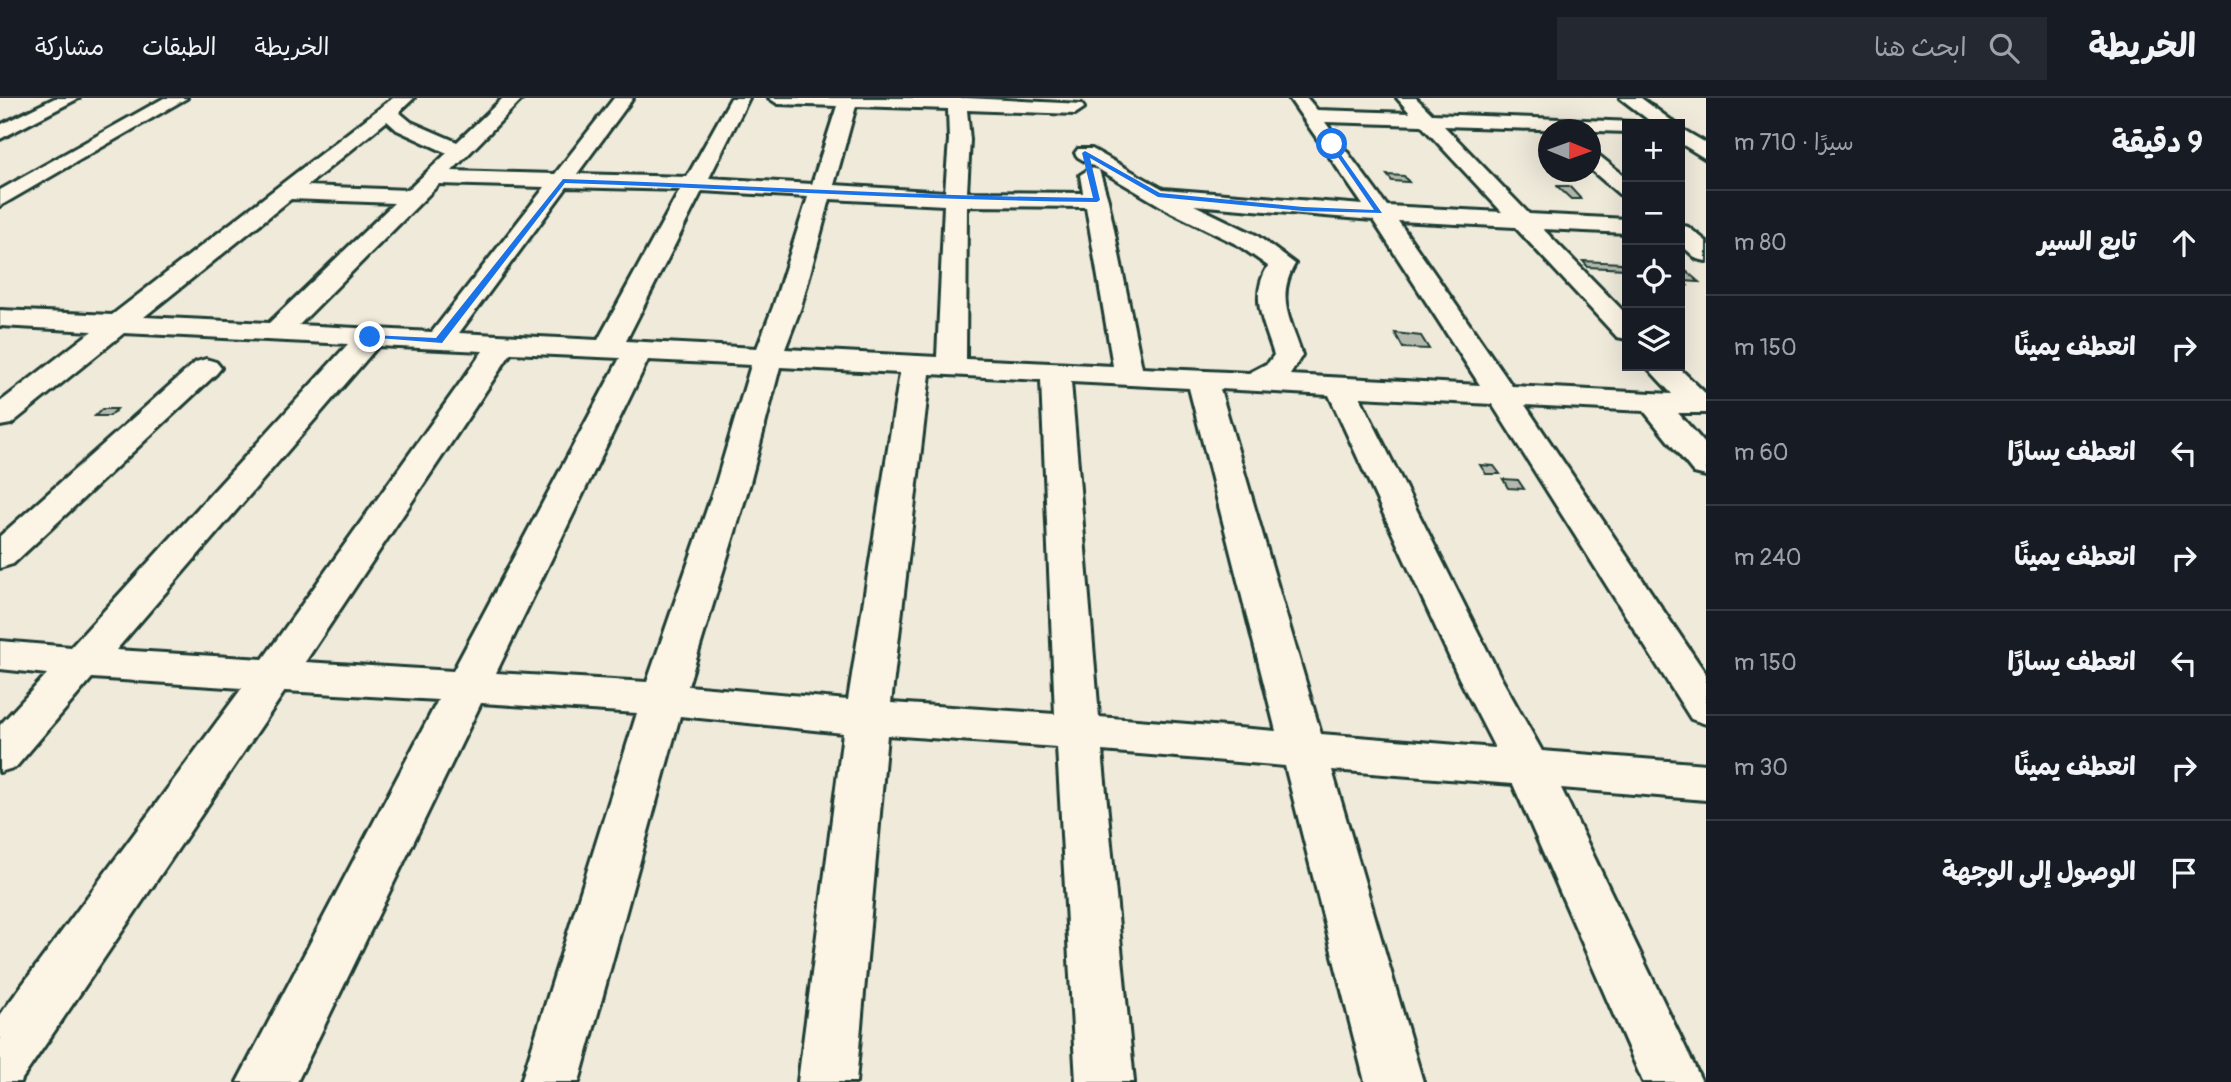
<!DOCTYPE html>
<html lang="ar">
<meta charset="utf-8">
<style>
:root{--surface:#171b24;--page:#242831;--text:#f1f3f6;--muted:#9ea1a6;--line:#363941}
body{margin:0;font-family:Pangolin,"Playpen Sans Arabic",sans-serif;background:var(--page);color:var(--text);direction:rtl}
.controls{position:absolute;right:21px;top:21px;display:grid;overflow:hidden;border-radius:0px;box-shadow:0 7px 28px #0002}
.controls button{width:63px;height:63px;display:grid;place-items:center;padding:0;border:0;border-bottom:2px solid var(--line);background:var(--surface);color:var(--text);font:35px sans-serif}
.compass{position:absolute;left:1538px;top:21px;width:63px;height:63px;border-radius:50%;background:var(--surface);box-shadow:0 7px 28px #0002;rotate:91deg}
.stop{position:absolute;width:21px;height:21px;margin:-16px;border:5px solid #1a73e8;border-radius:50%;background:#fff}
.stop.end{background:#1a73e8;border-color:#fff;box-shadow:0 2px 7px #0008}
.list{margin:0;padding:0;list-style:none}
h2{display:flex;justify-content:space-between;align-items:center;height:91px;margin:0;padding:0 28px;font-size:30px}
h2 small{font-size:23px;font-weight:400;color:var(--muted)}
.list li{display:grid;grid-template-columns:46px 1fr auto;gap:21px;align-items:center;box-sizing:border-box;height:105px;padding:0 28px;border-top:2px solid var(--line)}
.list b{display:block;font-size:26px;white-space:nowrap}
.list em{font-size:23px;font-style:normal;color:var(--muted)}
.icon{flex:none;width:38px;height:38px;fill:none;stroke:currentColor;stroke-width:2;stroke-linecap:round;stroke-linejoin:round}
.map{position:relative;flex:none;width:1706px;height:984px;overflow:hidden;direction:ltr}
header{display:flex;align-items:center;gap:42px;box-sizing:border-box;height:98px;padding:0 35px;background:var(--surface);border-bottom:2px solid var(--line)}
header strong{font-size:33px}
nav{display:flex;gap:38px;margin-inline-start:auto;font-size:24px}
.search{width:490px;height:63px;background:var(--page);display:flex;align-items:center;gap:18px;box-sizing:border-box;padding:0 24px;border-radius:0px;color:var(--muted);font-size:26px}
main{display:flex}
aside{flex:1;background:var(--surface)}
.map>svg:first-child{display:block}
.building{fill:#b5b9ad;stroke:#1f3d34;stroke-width:2}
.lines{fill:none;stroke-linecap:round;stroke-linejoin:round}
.minor-casing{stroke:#1f3d34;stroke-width:6}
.minor{fill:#fcf5e5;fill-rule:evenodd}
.route{fill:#1a73e8}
</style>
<header>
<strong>الخريطة</strong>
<div class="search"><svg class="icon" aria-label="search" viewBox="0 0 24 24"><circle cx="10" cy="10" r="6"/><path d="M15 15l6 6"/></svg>ابحث هنا</div>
<nav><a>الخريطة</a><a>الطبقات</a><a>مشاركة</a></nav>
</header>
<main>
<aside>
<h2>9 دقيقة<small>سيرًا · 710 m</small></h2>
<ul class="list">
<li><svg class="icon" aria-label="ahead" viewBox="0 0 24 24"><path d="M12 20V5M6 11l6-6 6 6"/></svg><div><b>تابع السير</b></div><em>80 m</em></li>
<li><svg class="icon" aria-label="right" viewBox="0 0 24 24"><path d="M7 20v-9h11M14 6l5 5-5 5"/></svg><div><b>انعطف يمينًا</b></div><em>150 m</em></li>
<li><svg class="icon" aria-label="left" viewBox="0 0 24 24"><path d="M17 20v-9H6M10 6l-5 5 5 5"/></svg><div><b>انعطف يسارًا</b></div><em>60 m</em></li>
<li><svg class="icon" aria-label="right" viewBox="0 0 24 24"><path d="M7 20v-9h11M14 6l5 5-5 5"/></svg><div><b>انعطف يمينًا</b></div><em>240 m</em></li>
<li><svg class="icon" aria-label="left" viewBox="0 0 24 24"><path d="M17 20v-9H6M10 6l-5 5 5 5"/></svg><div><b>انعطف يسارًا</b></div><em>150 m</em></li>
<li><svg class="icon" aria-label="right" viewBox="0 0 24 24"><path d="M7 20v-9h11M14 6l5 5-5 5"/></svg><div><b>انعطف يمينًا</b></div><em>30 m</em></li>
<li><svg class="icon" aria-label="arrive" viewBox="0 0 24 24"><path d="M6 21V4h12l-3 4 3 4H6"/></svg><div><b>الوصول إلى الوجهة</b></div></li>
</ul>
</aside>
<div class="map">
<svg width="1706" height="984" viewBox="0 0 1706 984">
<rect width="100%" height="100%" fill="#efeada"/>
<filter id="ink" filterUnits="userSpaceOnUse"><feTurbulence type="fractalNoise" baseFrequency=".0143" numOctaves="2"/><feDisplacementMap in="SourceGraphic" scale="14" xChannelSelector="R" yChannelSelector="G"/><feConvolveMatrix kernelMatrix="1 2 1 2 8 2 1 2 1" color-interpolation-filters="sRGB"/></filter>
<g filter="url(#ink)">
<!-- building -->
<path class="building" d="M1387 77 1404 78 1409 84 1392 83Z
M1557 88H1569L1581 101H1571Z
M1583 163 1621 165 1627 171 1588 169Z
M1680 169 1685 172 1699 184 1683 183 1687 187 1680 186Z
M1395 235 1421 238 1429 251 1403 250Z
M102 311H117L110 318H95Z
M1480 367 1494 368 1500 376H1486Z
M1503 381 1518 382 1524 391 1508 390Z"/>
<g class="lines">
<!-- minor casing -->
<g class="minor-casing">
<path id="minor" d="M55 0H79L0 41V27Z
M164 0H187L0 108V92Z
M393 0H414L399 14 411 24 457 44 503 0H523L452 73 555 76 614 0H633L577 76 687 79 731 0H749L709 80 812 86 837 8 778 6 769 0H967L1082 6 1084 10 1075 16 967 12 970 42 967 94 1083 95 1080 77 1091 70 1099 72 1108 102 1142 270 1249 275 1268 265 1274 257C1264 224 1249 200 1268 168L1238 147 1171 114 1078 59 1075 55 1078 51H1092L1163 91 1363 107 1289 0H1307L1317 12 1410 15 1397 0H1416L1432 16 1634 24 1636 26H1627V34L1444 28 1529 116 1627 121V135L1543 131 1627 217V241L1617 239 1515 129 1398 123 1512 288 1672 296 1646 268H1677L1706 296V315H1678L1706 347V378L1694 375 1644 313 1525 307 1706 576V626L1691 621 1492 306 1360 299 1501 580 1542 653 1706 666V702L1561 690 1702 984H1643L1513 686 1332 672 1423 984H1365L1285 668 1102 653 1134 984H1076L1057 649 887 637 856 984H798L843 635 680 618 579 984H521L637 615 481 605 297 984H237L438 602 285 593 20 984H0V917L242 590 92 580 16 669 0 674V627L47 576 0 571V543L71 549 348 246 124 235 11 326 0 328V304L92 233 0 228V212L112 217ZM856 8 948 11 949 42 945 94 834 87ZM387 23 397 32 447 55 408 92 307 88ZM1325 24 1421 27 1502 114 1387 108ZM439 86 545 89 432 234 299 227ZM567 89 680 92 598 242 459 235ZM702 93 808 99 773 209 757 250 626 243ZM291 101 394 105 269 225 144 219ZM830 101 944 107 937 259 785 251 801 209ZM1194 107 1373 122 1480 287 1290 277 1302 257C1291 223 1275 200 1295 166L1256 137ZM967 108 1086 109 1113 268 966 261ZM378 248 483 253 263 561 116 552ZM511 255 620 260 453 573 305 564ZM648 262 751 267 716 385 647 584 496 575ZM780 269 900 275 848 602 688 588 750 385ZM930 276 1041 282 1055 616 891 605ZM1071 284 1189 290 1276 633 1099 619ZM1220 291 1329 297 1459 580 1495 650 1321 636Z
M1620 0H1641L1676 26H1654Z
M1680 30 1706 45V61L1680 45Z
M1590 54 1597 56 1627 80V98L1619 96 1590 71Z
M1680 127 1688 129 1706 143V163L1697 161 1680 146Z
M206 261 216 264 221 270 216 276 13 466 0 470V438L196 264Z"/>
</g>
<!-- minor -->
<use href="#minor" class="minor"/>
</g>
</g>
<!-- route -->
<path class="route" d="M1332 44 1382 115 1303 113 1158 99 1090 60 1100 102 1097 104C919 102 742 91 565 85L442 245 365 239 370 237 436 240 563 81C740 87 916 98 1093 100L1082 55 1085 53 1160 95 1303 109 1374 112 1329 46Z"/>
</svg>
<div class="controls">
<button>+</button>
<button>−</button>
<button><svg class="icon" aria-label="locate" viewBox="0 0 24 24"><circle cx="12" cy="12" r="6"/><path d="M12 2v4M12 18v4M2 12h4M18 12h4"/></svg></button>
<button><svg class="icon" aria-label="layers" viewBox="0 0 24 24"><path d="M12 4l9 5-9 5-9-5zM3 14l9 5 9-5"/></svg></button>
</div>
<svg class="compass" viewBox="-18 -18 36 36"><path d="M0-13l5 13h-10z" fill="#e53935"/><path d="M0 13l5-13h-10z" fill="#9ea1a6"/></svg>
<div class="stop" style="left:1332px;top:46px"></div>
<div class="stop end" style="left:370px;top:239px"></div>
</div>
</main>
